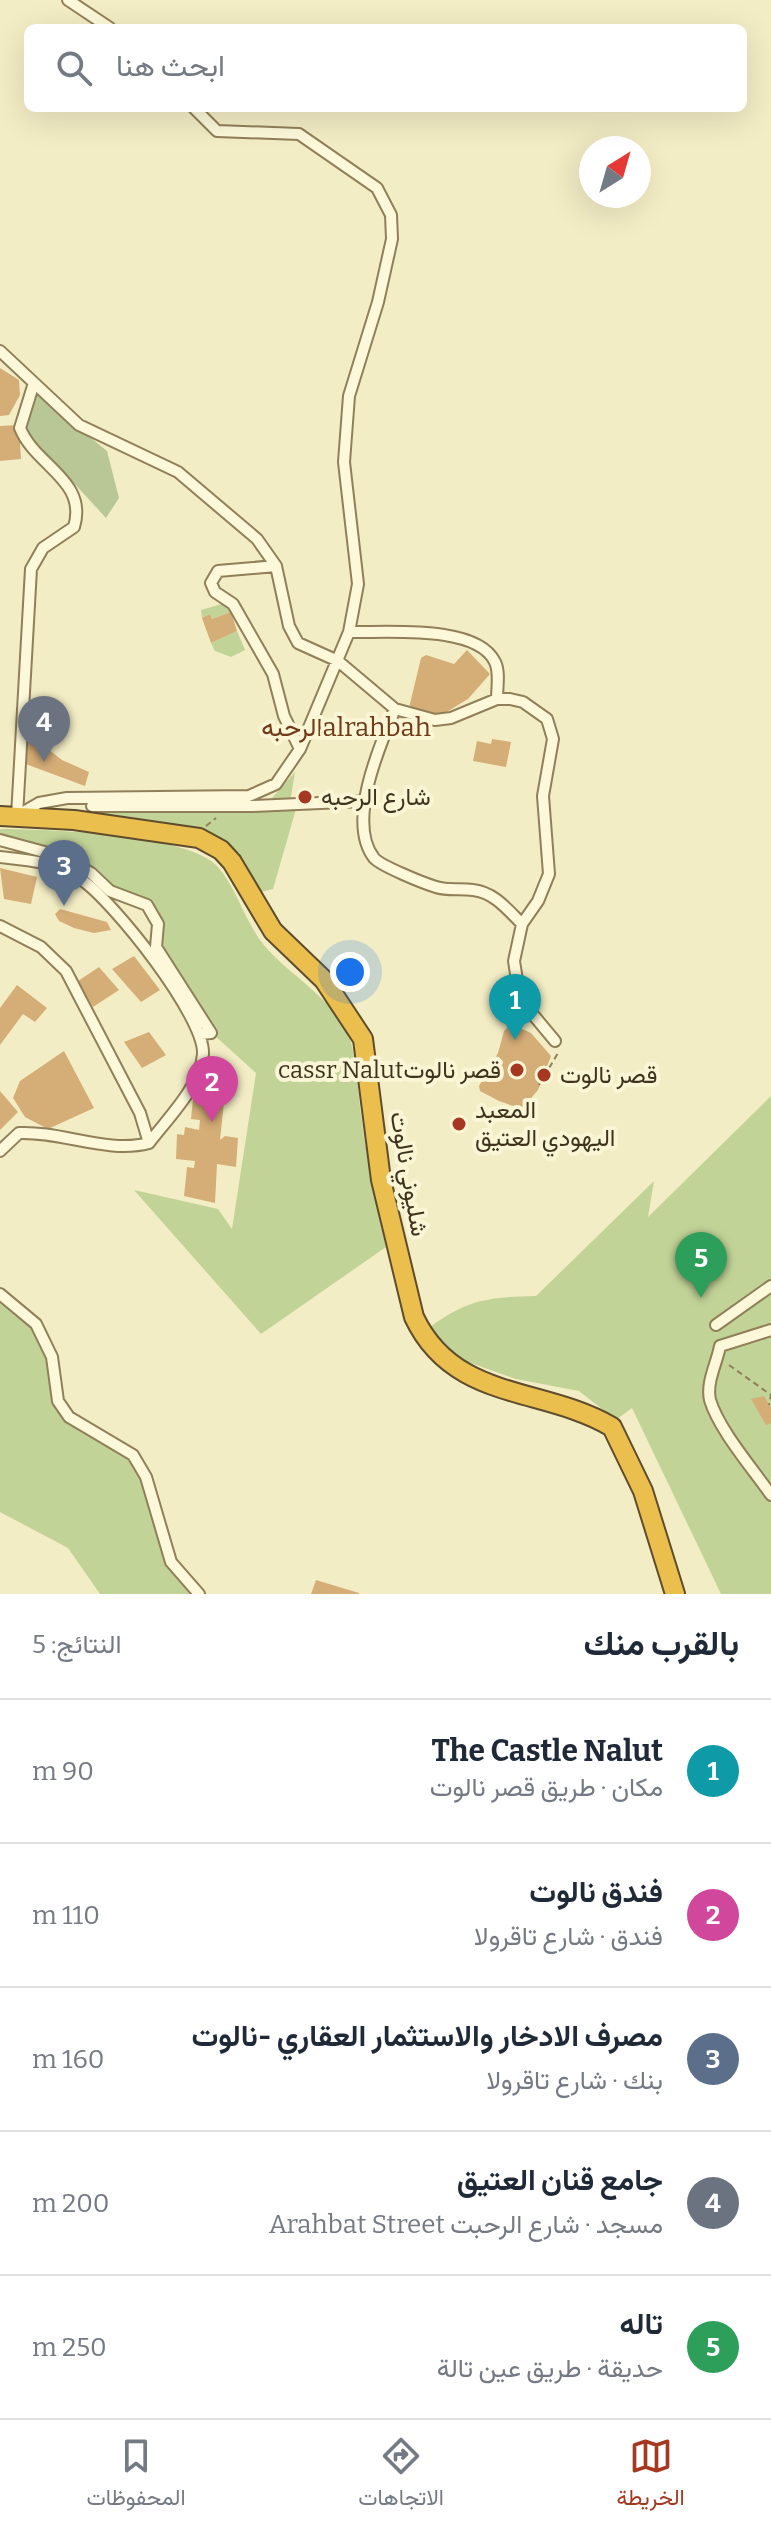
<!DOCTYPE html>
<html lang="ar">
<meta charset="utf-8">
<style>
:root{--surface:#fff;--page:#f2f2f3;--text:#1f2937;--muted:#747a83;--line:#e0e1e3;--accent:#a63721}
body{margin:0;font-family:Bitter,Vazirmatn,serif;background:var(--page);color:var(--text);direction:rtl}
.compass{position:absolute;left:579px;top:136px;width:72px;height:72px;border-radius:50%;background:var(--surface);box-shadow:0 8px 32px #0002;rotate:37deg}
.you{position:absolute;left:350px;top:972px;width:28px;height:28px;margin:-20px;border:6px solid #fff;border-radius:50%;background:#1a73e8;box-shadow:0 0 0 12px #1a73e833}
.badge{display:grid;place-items:center;width:52px;height:52px;border-radius:50%;background:var(--accent);color:#fff;font-size:26px;font-weight:700}
.pin{position:absolute;translate:-50% -66px;filter:drop-shadow(0 2px 4px #0008)}
.pin::after{content:'';position:absolute;top:42px;width:28px;height:24px;background:inherit;clip-path:polygon(0 0,100% 0,50% 100%)}
.list{margin:0;padding:0;list-style:none}
h2{display:flex;justify-content:space-between;align-items:center;height:104px;margin:0;padding:0 32px;font-size:34px}
h2 small{font-size:26px;font-weight:400;color:var(--muted)}
.list li{display:grid;grid-template-columns:52px 1fr auto;gap:24px;align-items:center;box-sizing:border-box;height:144px;padding:0 32px;border-top:2px solid var(--line)}
.list b{display:block;font-size:30px;white-space:nowrap}
.list p{margin:0;font-size:26px;white-space:nowrap;color:var(--muted)}
.list em{font-size:26px;font-style:normal;color:var(--muted)}
.icon{flex:none;width:44px;height:44px;fill:none;stroke:currentColor;stroke-width:2;stroke-linecap:round;stroke-linejoin:round}
.map{position:relative;flex:none;width:771px;height:1594px;overflow:hidden;direction:ltr}
.search{position:absolute;background:var(--surface);box-shadow:0 8px 32px #0002;left:24px;right:24px;top:24px;height:88px;display:flex;align-items:center;gap:20px;box-sizing:border-box;padding:0 28px;border-radius:12px;color:var(--muted);font-size:30px}
.sheet{height:824px;background:var(--surface)}
nav{display:flex;justify-content:space-around;align-items:center;box-sizing:border-box;height:112px;border-top:2px solid var(--line);background:var(--surface);font-size:22px;color:var(--muted)}
nav a{display:grid;justify-items:center;gap:4px}
nav .on{color:var(--accent)}
.map>svg:first-child{display:block}
.green{fill:#c2d397}
.cemetery{fill:#b9c797}
.building{fill:#d5ad77}
.lines{fill:none;stroke-linecap:round;stroke-linejoin:round}
.street-casing{stroke:#907f58;stroke-width:14}
.highway-casing{stroke:#5e4c2d;stroke-width:22}
.path{stroke:#907f58;stroke-width:2;stroke-dasharray:6 4;stroke-linecap:butt}
.street{stroke:#fcf8d9;stroke-width:10}
.highway{stroke:#eabf4e;stroke-width:18}
.poi-dot{fill:#a63721;stroke:#f9f5d5;stroke-width:3}
.labels{text-anchor:middle;dominant-baseline:central;stroke-width:8;stroke-linejoin:round;paint-order:stroke}
.poi-label{font-size:24px;fill:#3f331e;stroke:#f9f5d5;text-anchor:start}
.street-label{font-size:24px;fill:#3f331e;stroke:#f9f5d5}
.neighbourhood-label{font-size:26px;fill:#703918;stroke:#f9f5d5}
</style>
<div class="map">
<svg width="771" height="1594" viewBox="0 0 771 1594">
<rect width="100%" height="100%" fill="#f3edc5"/>
<!-- green -->
<path class="green" d="M225 603 231 612 212 619 210 614 202 618 201 610Z
M237 631 245 650 231 657 215 651 211 643Z
M295 772 290 802 270 801 272 798Z
M296 809 273 889 256 893 239 853 199 836 89 820 91 810Z
M0 829C43 829 191 834 218 867 240 893 246 929 272 954 293 976 342 1008 350 1038 357 1064 358 1095 362 1122 368 1165 376 1206 386 1247L261 1334 134 1190 218 1209 232 1229 256 1073 214 1035 159 942 154 923 144 908 59 859 0 841Z
M771 1096V1594H721L632 1408 616 1420 579 1391 516 1379 451 1356 430 1327C468 1299 490 1297 536 1296L654 1181 648 1217Z
M0 1294 36 1324 52 1357 58 1401 69 1417 133 1455 146 1477 171 1562 199 1594H100L68 1548 0 1512Z"/>
<!-- cemetery -->
<path class="cemetery" d="M34 392 107 451 119 498 106 518 30 435 24 423Z"/>
<!-- building -->
<path class="building" d="M0 368 19 380 20 395 9 415 0 416Z
M19 425 21 459 0 461V426Z
M231 612 237 631 211 643 202 618 210 614 212 619Z
M467 650 490 674 468 699 440 716 409 708 421 658 426 655 454 664Z
M30 735 62 760 89 772 85 786 23 763Z
M492 739 511 742 506 767 473 761 477 741 491 744Z
M0 868 37 877 31 904 4 899Z
M60 909 107 922 111 930 94 933 74 928 59 921 55 914Z
M134 956 160 990 141 1002 112 969Z
M99 967 119 990 93 1007 78 981Z
M17 985 47 1008 35 1022 23 1014 0 1045V1008Z
M511 1024 531 1033 551 1056 538 1090 522 1109 499 1101 480 1091 479 1086 498 1053 504 1031Z
M149 1032 166 1055 142 1068 124 1042Z
M64 1051 94 1108 48 1129 25 1117 13 1098 20 1081Z
M206 1065 227 1069 222 1089 216 1088 215 1093H225L220 1140 225 1136 238 1138 236 1167 217 1164 215 1203 184 1196 187 1167 194 1168 195 1161 176 1159 177 1134 184 1135 185 1127 199 1130 200 1120 191 1119 194 1089 210 1092 211 1087 203 1085Z
M0 1091 18 1112 0 1130Z
M764 1396 771 1408V1423L766 1425 751 1399Z
M316 1580 359 1593V1594H311Z"/>
<g class="lines">
<!-- street casing -->
<g class="street-casing">
<path id="street" d="M68 0 110 28
M0 351 79 425 178 472 257 539 276 566 289 626 298 643 338 661 395 709 435 720 451 718 497 699H510L523 702 547 719 553 739 543 796 549 874 538 901 522 924 514 961 520 999 555 1041
M276 566 218 571 211 583 215 592 233 604 273 674 284 716 300 749
M349 632C386 633 477 624 495 662 500 672 497 687 497 699
M395 709C380 745 346 822 374 858 381 866 423 883 436 887 448 891 460 888 473 890 494 892 508 910 522 924
M92 806H253L365 801
M18 815 39 803 67 798 249 796 276 784 300 749 349 632 358 584 344 462 349 396 378 302 392 239 391 215 377 188 299 134 217 131 194 108
M17 816 31 569 43 548 74 527C88 480 35 466 20 428L33 386
M0 840 63 857 91 873 110 891 147 905 158 924 156 947 211 1033 201 1034
M0 857C29 860 57 862 82 880 114 902 205 1017 203 1054 201 1086 167 1119 149 1143
M0 926 41 947 66 971 140 1113 149 1143
M0 1151 19 1133C61 1131 108 1154 149 1143
M0 1294 36 1324 52 1357 58 1401 69 1417 133 1455 146 1477 171 1562 199 1594
M716 1325 771 1286
M771 1330 720 1346C717 1363 706 1382 710 1400 719 1430 753 1469 771 1495"/>
</g>
<!-- highway casing -->
<g class="highway-casing">
<path id="highway" d="M0 816 74 820 199 838 221 850 232 862 273 931 324 980 363 1039 381 1180 414 1317C454 1402 543 1386 612 1427L643 1491 675 1594"/>
</g>
<!-- path -->
<path class="path" d="M206 826 216 818
M539 1085 558 1053
M729 1365 771 1395 769 1405"/>
<!-- street -->
<use href="#street" class="street"/>
<!-- highway -->
<use href="#highway" class="highway"/>
</g>
<!-- markers -->
<g class="poi-dot">
<circle cx="305" cy="797" r="8"/>
<circle cx="517" cy="1070" r="8"/>
<circle cx="544" cy="1075" r="8"/>
<circle cx="459" cy="1124" r="8"/>
</g>
<g class="labels">
<!-- poi labels -->
<g class="poi-label">
<text x="321" y="797">شارع الرحبه</text>
<text x="501" y="1070" text-anchor="end">cassr Nalutقصر نالوت</text>
<text x="560" y="1075">قصر نالوت</text>
<text x="475" y="1110">المعبد<tspan x="475" dy="28">اليهودي العتيق</tspan></text>
</g>
<!-- street labels -->
<g class="street-label">
<text transform="translate(409 1174) rotate(80)">شليوني نالوت</text>
</g>
<!-- neighbourhood labels -->
<g class="neighbourhood-label">
<text x="346" y="727">الرحبهalrahbah</text>
</g>
</g>
</svg>
<svg class="compass" viewBox="-18 -18 36 36"><path d="M0-13l5 13h-10z" fill="#e53935"/><path d="M0 13l5-13h-10z" fill="#747a83"/></svg>
<div class="you"></div>
<div class="pin badge" style="left:515px;top:1040px;background:#0f9aa8">1</div>
<div class="pin badge" style="left:212px;top:1122px;background:#d1479c">2</div>
<div class="pin badge" style="left:64px;top:906px;background:#5c6f8a">3</div>
<div class="pin badge" style="left:44px;top:762px;background:#6b7280">4</div>
<div class="pin badge" style="left:701px;top:1298px;background:#2e9e5b">5</div>
<div class="search"><svg class="icon" aria-label="search" viewBox="0 0 24 24"><circle cx="10" cy="10" r="6"/><path d="M15 15l6 6"/></svg>ابحث هنا</div>
</div>
<section class="sheet">
<h2>بالقرب منك<small>النتائج: 5</small></h2>
<ul class="list">
<li><span class="badge" style="background:#0f9aa8">1</span><div><b>The Castle Nalut</b><p>مكان · طريق قصر نالوت</p></div><em>90 m</em></li>
<li><span class="badge" style="background:#d1479c">2</span><div><b>فندق نالوت</b><p>فندق · شارع تاقرولا</p></div><em>110 m</em></li>
<li><span class="badge" style="background:#5c6f8a">3</span><div><b>مصرف الادخار والاستثمار العقاري -نالوت</b><p>بنك · شارع تاقرولا</p></div><em>160 m</em></li>
<li><span class="badge" style="background:#6b7280">4</span><div><b>جامع قنان العتيق</b><p>مسجد · شارع الرحبت Arahbat Street</p></div><em>200 m</em></li>
<li><span class="badge" style="background:#2e9e5b">5</span><div><b>تاله</b><p>حديقة · طريق عين تالة</p></div><em>250 m</em></li>
</ul>
</section>
<nav>
<a class="on"><svg class="icon" aria-label="map" viewBox="0 0 24 24"><path d="M3 6l6-2 6 2 6-2v14l-6 2-6-2-6 2zM9 4v14M15 6v14"/></svg>الخريطة</a>
<a><svg class="icon" aria-label="directions" viewBox="0 0 24 24"><path d="M12 3l9 9-9 9-9-9zM9 14v-3h6M13 9l2 2-2 2"/></svg>الاتجاهات</a>
<a><svg class="icon" aria-label="saved" viewBox="0 0 24 24"><path d="M7 4h10v16l-5-4-5 4z"/></svg>المحفوظات</a>
</nav>
